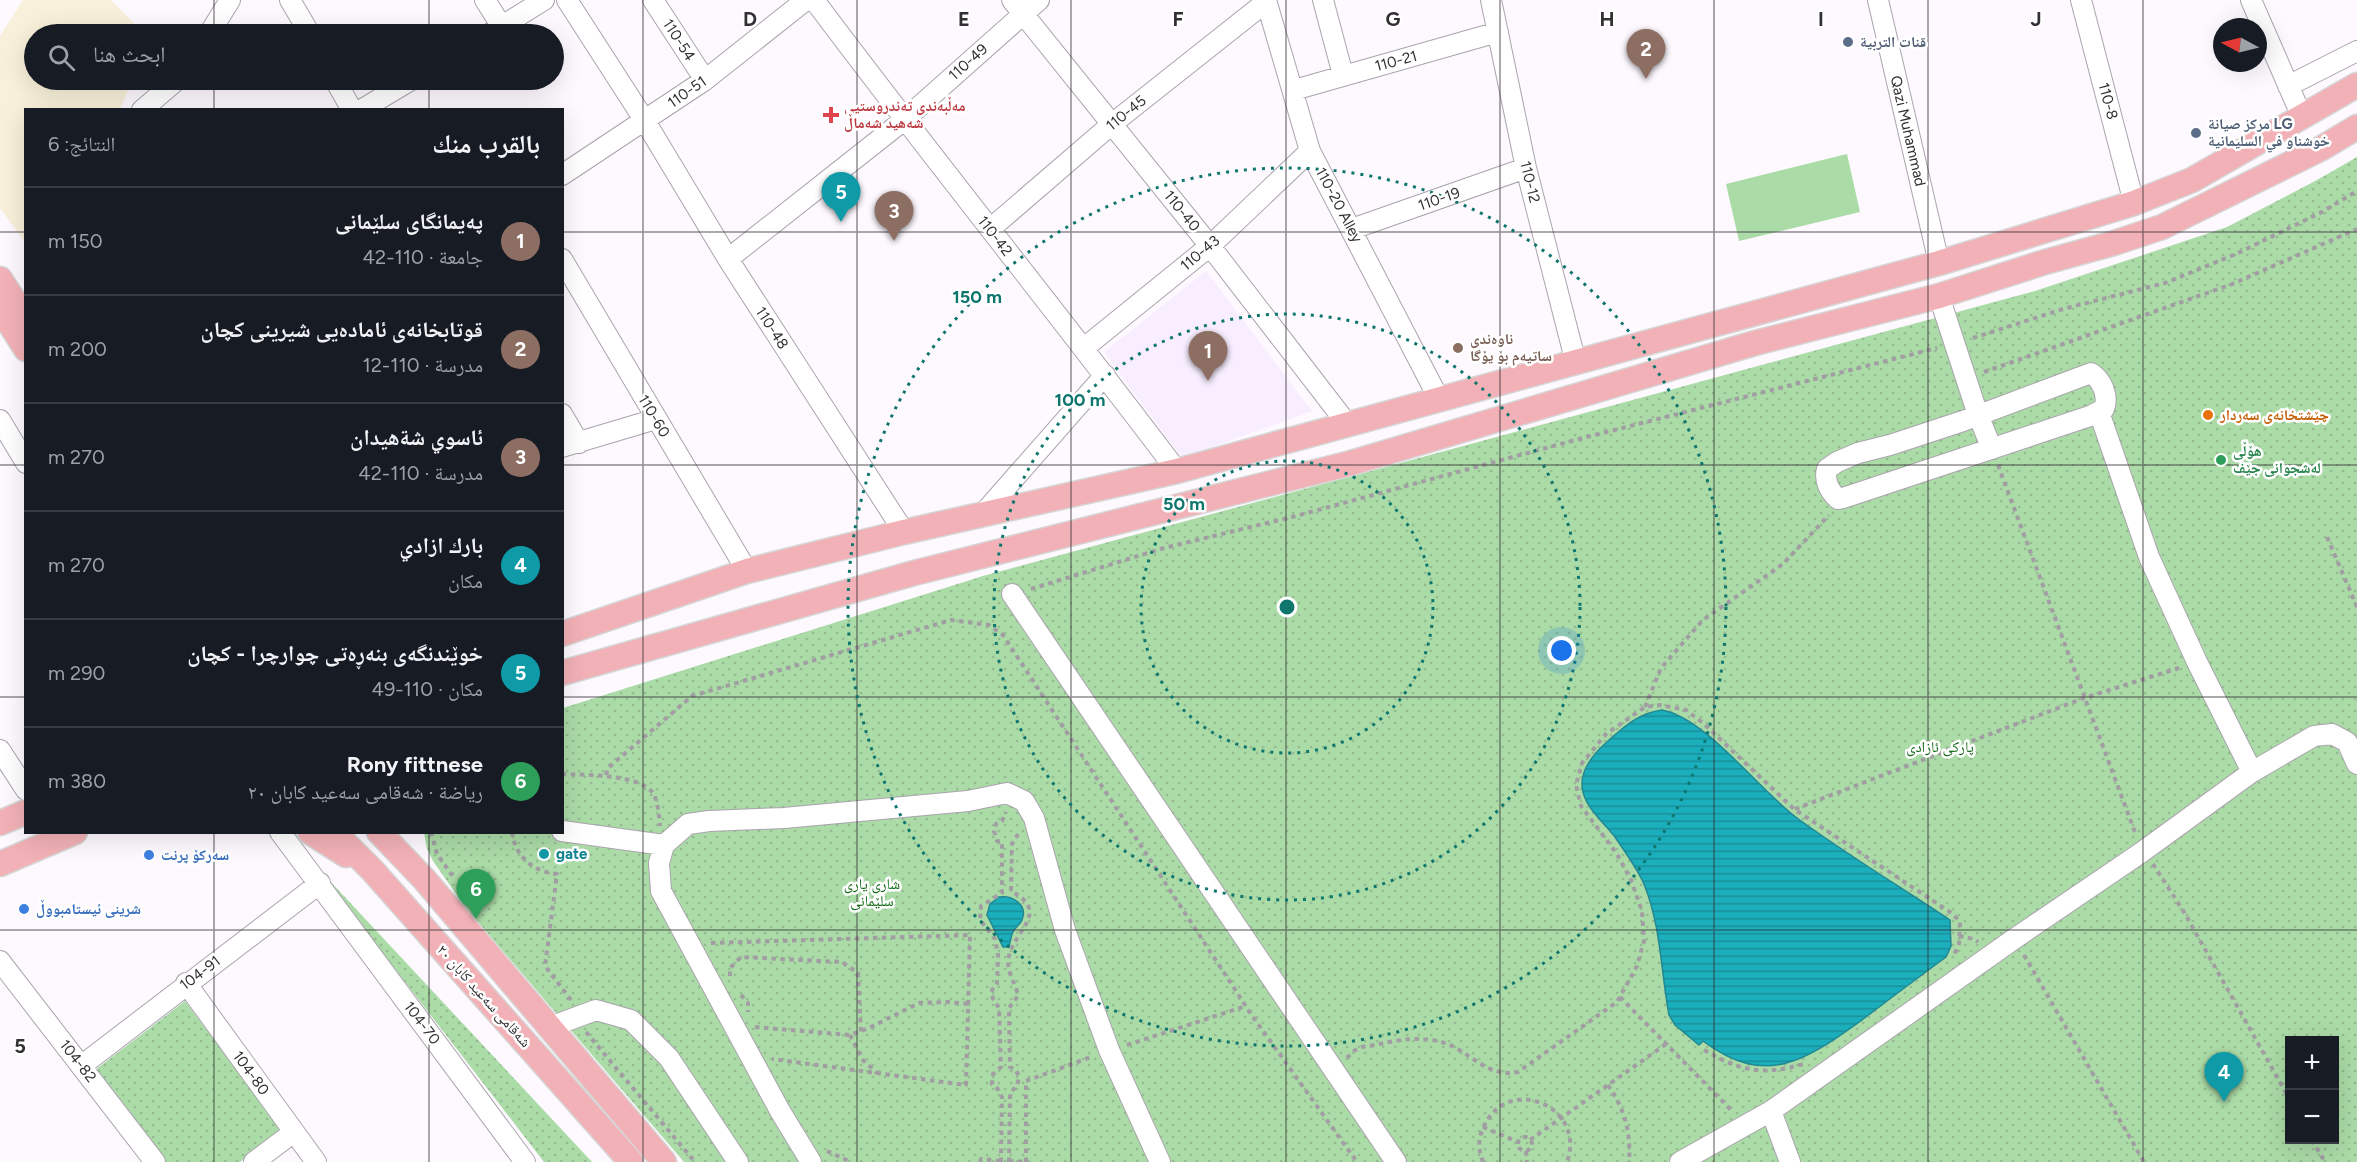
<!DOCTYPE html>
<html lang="ar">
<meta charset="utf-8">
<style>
:root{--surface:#171b24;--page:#242831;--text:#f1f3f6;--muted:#9ea1a6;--line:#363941;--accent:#ce899a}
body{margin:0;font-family:Figtree,"Noto Naskh Arabic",sans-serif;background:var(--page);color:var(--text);direction:rtl}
.controls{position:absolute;right:18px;bottom:18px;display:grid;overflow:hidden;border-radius:0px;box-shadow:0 6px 24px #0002}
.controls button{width:54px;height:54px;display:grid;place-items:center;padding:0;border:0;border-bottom:2px solid var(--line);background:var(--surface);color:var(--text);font:30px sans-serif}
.compass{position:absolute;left:2213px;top:18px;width:54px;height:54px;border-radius:50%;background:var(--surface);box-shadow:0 6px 24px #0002;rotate:277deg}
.you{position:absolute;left:1562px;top:651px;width:21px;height:21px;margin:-15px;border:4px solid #fff;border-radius:50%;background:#1a73e8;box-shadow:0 0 0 9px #1a73e833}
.badge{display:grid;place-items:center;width:39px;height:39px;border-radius:50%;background:var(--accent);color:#fff;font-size:20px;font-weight:700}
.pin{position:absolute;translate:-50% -50px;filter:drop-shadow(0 2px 3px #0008)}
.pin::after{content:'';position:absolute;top:32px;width:21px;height:18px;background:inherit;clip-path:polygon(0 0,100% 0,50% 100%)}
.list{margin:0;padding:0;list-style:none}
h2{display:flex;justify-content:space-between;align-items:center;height:78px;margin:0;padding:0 24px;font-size:26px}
h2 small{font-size:20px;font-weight:400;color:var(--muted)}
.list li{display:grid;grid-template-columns:39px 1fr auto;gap:18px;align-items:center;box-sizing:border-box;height:108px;padding:0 24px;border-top:2px solid var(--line)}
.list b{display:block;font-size:22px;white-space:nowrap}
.list p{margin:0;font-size:20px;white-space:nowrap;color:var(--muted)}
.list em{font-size:20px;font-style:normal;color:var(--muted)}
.icon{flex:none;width:33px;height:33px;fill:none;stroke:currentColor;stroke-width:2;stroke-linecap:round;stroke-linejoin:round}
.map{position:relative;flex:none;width:2357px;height:1162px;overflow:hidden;direction:ltr}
.search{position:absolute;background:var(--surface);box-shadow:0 6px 24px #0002;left:24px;top:24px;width:540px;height:66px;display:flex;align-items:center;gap:15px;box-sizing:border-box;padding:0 21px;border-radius:33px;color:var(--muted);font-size:22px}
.panel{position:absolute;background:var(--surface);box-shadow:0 6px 24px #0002;left:24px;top:108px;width:540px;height:726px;border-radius:0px;direction:rtl}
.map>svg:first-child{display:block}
.built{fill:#f8eeff}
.industrial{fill:#f8f0da}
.grass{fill:#abdba7}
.park{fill:url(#park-dots);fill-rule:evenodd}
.water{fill:url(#water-rules);stroke:#228893;stroke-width:1.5}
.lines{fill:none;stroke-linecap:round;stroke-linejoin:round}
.minor-casing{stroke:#aaa4ad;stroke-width:22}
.major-casing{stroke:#d6d6d6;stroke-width:27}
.path{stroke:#a19da3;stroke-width:4;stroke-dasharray:4.5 4.5;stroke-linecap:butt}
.minor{stroke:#fff;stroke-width:20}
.major{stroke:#f2b1b6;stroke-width:24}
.grid{fill:none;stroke:#333034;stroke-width:1.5;stroke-opacity:0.55}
.ring{fill:none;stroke:#0f766e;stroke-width:3;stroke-dasharray:3 6}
.service-dot{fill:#5c6f8a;stroke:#fff;stroke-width:2}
.health-dot{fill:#e0444e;stroke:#fff;stroke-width:2}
.education-dot{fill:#8d6e63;stroke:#fff;stroke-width:2}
.food-dot{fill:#e8710a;stroke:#fff;stroke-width:2}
.leisure-dot{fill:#2e9e5b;stroke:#fff;stroke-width:2}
.culture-dot{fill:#0f9aa8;stroke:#fff;stroke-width:2}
.shop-dot{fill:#3f7fe0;stroke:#fff;stroke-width:2}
.labels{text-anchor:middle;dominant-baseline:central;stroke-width:5;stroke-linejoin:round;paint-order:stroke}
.street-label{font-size:15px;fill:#333034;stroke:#fff}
.service-label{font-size:15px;font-weight:bold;fill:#4e5e75;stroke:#fff;text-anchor:start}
.health-label{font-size:15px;font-weight:bold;fill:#be3a42;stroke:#fff;text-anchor:start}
.education-label{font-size:15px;font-weight:bold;fill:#785e54;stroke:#fff;text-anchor:start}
.food-label{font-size:15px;font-weight:bold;fill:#c56008;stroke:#fff;text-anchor:start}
.leisure-label{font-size:15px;font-weight:bold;fill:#27864d;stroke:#fff;text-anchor:start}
.park-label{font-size:15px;fill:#126a14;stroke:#fff}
.culture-label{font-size:15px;font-weight:bold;fill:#0d838f;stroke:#fff;text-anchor:start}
.shop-label{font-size:15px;font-weight:bold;fill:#366cbe;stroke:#fff;text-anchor:start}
.grid-label{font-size:20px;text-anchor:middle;font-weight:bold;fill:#333034;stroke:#fff;stroke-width:5;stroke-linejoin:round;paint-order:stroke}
.centre{fill:#0f766e;stroke:#fff;stroke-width:3}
.ring-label{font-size:18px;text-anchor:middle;font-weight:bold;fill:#0f766e;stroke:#fff;stroke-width:5;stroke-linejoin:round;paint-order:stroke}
</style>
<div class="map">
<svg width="2357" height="1162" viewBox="0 0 2357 1162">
<defs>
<pattern id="park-dots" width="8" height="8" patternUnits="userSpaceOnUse" patternTransform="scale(1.5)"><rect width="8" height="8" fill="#abdba7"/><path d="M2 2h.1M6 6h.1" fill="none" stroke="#94bc90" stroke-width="1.8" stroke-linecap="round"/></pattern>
<pattern id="water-rules" width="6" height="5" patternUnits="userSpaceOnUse" patternTransform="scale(1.5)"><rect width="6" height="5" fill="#1baebc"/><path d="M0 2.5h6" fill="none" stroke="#198e9a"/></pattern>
</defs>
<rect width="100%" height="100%" fill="#fdf9ff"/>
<!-- built -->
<path class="built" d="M1206 271 1312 411 1182 458 1104 352Z"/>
<!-- industrial -->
<path class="industrial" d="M23 0H111L145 34H34V80H132L120 109 26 110 25 242 0 208V36Z"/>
<!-- grass -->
<path class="grass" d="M1847 154 1860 212 1739 241 1726 184Z"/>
<!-- park -->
<path class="park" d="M2357 157V1162H684L465 907 433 861 427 849 424 833 562 832 563 708 983 576 2035 291 2227 227 2317 180ZM2290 1040H2334V1140H2290Z
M314 864 592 1162H544Z
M185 1001 282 1130 240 1162H165L95 1070Z"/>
<!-- water -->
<path class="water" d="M1662 710C1706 718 1758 789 1797 818 1846 854 1899 886 1950 920L1951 946 1946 957C1919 977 1892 997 1866 1017 1809 1058 1768 1090 1703 1041L1699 1045 1675 1025 1669 1015C1661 972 1661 926 1644 884 1637 868 1625 852 1615 837 1605 824 1587 809 1583 792 1578 772 1593 754 1608 741 1625 726 1639 713 1662 710Z
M999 897C1013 895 1028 905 1022 920 1020 925 1015 927 1013 932 1011 936 1010 942 1009 947H1003L987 915 990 904Z"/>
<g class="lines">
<!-- minor casing -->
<g class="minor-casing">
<path id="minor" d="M290 0 310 34
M485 0 502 27
M567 0 645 121 728 259 904 532
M653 0 705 80
M814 0C933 159 1058 313 1177 471
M1012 0 1210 246 1348 425
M1266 0 1310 151 1439 399
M1323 0 1343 75
M1491 0 1526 168 1576 363
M1878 0 1939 263
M2081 0 2134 203
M2251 0 2302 117
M209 34 230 0
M489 34 544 0
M335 80 352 110
M2288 86 2357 51
M1294 90 1498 32
M142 110 177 80
M361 110 411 80
M562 175 705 80 806 0
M990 229 1112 124 1266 2
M1352 229 1526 168
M562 259 747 571
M728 259 904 120 1039 0
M1939 296 1978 415 1992 449
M1084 348 1210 246 1310 151
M2091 373C2102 380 2109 396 2104 409L2090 416 1843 498 1838 499C1829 491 1824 480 1827 469L1837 462 1858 453 1890 445 1963 421Z
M2099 412 2149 557 2197 662 2252 772
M562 414 579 443
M0 420 26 463
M562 447 656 419
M982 515 1105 375
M1012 594 1396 1162
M0 750 26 790
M562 831 664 845
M280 832 525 1162
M0 961 155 1162
M186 983 316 1162
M550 1027 596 1010 631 1020 669 1058 738 1162
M81 1066 320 883
M1771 1111 1790 1162
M254 1162 294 1132
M811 1162 780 1111 661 891 659 863 664 845 688 824 709 821 784 818 968 801 1007 793 1024 801 1034 818 1065 930 1109 1050 1160 1162
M1680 1162 1771 1111 2014 939 2142 852 2252 772 2314 736 2332 734 2347 742 2357 764"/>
</g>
<!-- major casing -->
<g class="major-casing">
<path id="major" d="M0 279 26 319
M0 308 26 349
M562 634 747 571 904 532 1177 471 1939 263 2134 203 2192 180 2357 85
M562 673 914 573 1351 463 1755 343 1939 296 2045 262 2114 243 2162 227 2322 148 2357 127
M0 823 26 812
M310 832 346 855
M334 832 373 871 631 1162
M379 832 424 879 664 1162
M0 864 75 832"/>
</g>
<!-- path -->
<path class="path" d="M1973 338 2063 309 2165 283 2236 254 2322 212 2357 191
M1984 372 2230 285 2357 229
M1998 465 2136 835
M2327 537 2357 607
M1031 589 1164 548 1292 517 1579 439 1937 348
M1645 707 1661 668 1703 620 1783 564 1829 515
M562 774C584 775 640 774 653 793 658 801 659 816 660 826
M606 775 608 768 692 696 951 620 989 625 1003 635 1253 1017 1357 1162
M1795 809 2084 698 2179 668
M431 832 437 854 454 878
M512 832C515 857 534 872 557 874L545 966 571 1000
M2153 864 2184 912 2290 1100
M1959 936 1974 939 1978 942
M711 943 970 935 966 1085 772 1059
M2024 955 2144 1162
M730 976V968L741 957 842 962 858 973 861 1032
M741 995 748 1003V1012
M1620 997 1733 1112
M755 1027 850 1035 869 1028 919 1003 948 1002 968 1004
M586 1032 695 1162
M850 1035 863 1060 877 1073
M1127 1045 1246 1006
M1704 1050C1740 1071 1763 1076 1803 1064
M1347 1058C1350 1055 1353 1051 1357 1049 1362 1046 1369 1046 1375 1045 1401 1039 1431 1034 1456 1048 1477 1060 1492 1077 1518 1072L1617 1002 1637 966 1644 941 1642 911 1631 880 1617 854 1581 806 1576 785 1582 763 1606 734 1645 707 1660 705 1686 710 1703 723 1794 809 1953 914 1960 922 1959 944 1953 957
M1608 1085C1625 1110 1631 1132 1629 1162
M1483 1127 1518 1142
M1518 1144a7 7 0 1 1 14 0a7 7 0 1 1-14 0Z
M1530 1140 1666 1044
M2312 1140 2325 1162
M827 1151 851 1162
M1526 1151 1527 1162
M1009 1161 1026 1162
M980 1162 981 1159 1001 1161
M1001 1162 1002 1097 997 1088 992 1084 993 1074 1001 1067 999 1008 991 995 992 990 997 984 998 955 995 939 980 920 981 906 1002 893V842L997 841 994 831 996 824 1002 821 1006 812
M1009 1162 1010 1093 1017 1086 1019 1077 1016 1070 1010 1067 1009 1008 1018 996C1016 983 1005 971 1009 956 1015 930 1051 912 1011 891L1012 844 1018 834
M1026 1162V1081L1091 1057
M1483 1162C1478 1150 1478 1138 1484 1126 1509 1073 1587 1107 1567 1162"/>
<!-- minor -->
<use href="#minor" class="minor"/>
<!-- major -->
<use href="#major" class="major"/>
</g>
<!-- grid -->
<path class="grid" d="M214 0V34M429 0V34M643 0V1162M857 0V1162M1071 0V1162M1286 0V1162M1500 0V1162M1714 0V1162M1928 0V1162M2143 0V1162M214 80V110M429 80V110M0 232H26M562 232H2357M0 465H26M562 465H2357M0 697H26M562 697H2357M214 832V1162M429 832V1162M0 930H2357"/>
<!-- distance rings -->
<g class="ring">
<circle cx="1287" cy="607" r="146"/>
<circle cx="1287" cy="607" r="293"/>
<circle cx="1287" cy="607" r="439"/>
</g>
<!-- markers -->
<g class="service-dot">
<circle cx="1848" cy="42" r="6"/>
<circle cx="2196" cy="133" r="6"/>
</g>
<path class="health-dot" d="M828 106h6v6h6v6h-6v6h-6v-6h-6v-6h6z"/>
<circle class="education-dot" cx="1458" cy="348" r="6"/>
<circle class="food-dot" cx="2208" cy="415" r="6"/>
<circle class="leisure-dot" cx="2221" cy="460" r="6"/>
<circle class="culture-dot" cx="544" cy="854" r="6"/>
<g class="shop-dot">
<circle cx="149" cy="855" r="6"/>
<circle cx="24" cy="909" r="6"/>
</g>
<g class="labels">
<!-- street labels -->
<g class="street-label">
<text transform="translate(679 40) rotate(57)">110-54</text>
<text transform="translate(1396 61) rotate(-15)">110-21</text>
<text transform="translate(968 62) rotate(-42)">110-49</text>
<text transform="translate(687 92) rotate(-35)">110-51</text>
<text transform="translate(2108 101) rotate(75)">110-8</text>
<text transform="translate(1126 113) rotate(-39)">110-45</text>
<text transform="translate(1908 131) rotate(77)">Qazi Muhammad</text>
<text transform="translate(1530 182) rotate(76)">110-12</text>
<text transform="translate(1439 199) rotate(-19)">110-19</text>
<text transform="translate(1339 205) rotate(62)">110-20 Alley</text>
<text transform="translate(1182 211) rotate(51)">110-40</text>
<text transform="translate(995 236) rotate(52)">110-42</text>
<text transform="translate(1200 253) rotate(-40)">110-43</text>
<text transform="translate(772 328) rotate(57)">110-48</text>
<text transform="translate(654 416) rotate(59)">110-60</text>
<text transform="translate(200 973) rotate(-37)">104-91</text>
<text transform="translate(484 996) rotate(48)">شەقامی سەعید کابان ٢٠</text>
<text transform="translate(422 1023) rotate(53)">104-70</text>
<text transform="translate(78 1061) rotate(52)">104-82</text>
<text transform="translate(251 1073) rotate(54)">104-80</text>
</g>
<!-- service labels -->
<g class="service-label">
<text x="1860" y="42">قنات التربیة</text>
<text x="2208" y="124">مركز صيانة LG<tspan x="2208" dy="17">خوشناو في السليمانية</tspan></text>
</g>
<!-- health labels -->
<g class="health-label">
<text x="844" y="106">مەڵبەندی تەندروستیی<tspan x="844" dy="17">شەهید شەماڵ</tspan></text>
</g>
<!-- education labels -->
<g class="education-label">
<text x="1470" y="339">ناوەندی<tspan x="1470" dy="17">ساتیەم بۆ یۆگا</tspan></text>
</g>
<!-- food labels -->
<g class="food-label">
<text x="2220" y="415">چێشتخانەی سەردار</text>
</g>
<!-- leisure labels -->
<g class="leisure-label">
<text x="2233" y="451">هۆڵی<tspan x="2233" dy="17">لەشجوانی جێف</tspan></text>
</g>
<!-- park labels -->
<g class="park-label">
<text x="1940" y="747">پارکی ئازادی</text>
<text x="872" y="884">شاری یاری<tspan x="872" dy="17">سلێمانی</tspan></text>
</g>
<!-- culture labels -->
<g class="culture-label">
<text x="556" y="854">gate</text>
</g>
<!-- shop labels -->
<g class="shop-label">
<text x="161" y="855">سەرکۆ پرنت</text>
<text x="36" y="909">شرینی ئیستامبووڵ</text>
</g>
</g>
<g class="grid-label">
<text x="750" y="26">D</text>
<text x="964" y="26">E</text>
<text x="1178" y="26">F</text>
<text x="1393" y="26">G</text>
<text x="1607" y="26">H</text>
<text x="1821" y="26">I</text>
<text x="2036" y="26">J</text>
<text x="20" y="1053">5</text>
</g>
<circle cx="1287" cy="607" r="9" class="centre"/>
<g class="ring-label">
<text x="977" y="303">150 m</text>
<text x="1080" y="406">100 m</text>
<text x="1184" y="510">50 m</text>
</g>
</svg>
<div class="controls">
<button>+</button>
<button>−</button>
</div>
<svg class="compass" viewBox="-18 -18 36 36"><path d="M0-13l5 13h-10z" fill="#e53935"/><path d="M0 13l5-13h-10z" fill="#9ea1a6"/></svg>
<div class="you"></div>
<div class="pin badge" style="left:1208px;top:381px;background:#8d6e63">1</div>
<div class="pin badge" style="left:1646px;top:79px;background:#8d6e63">2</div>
<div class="pin badge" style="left:894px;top:241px;background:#8d6e63">3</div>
<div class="pin badge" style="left:2224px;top:1102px;background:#0f9aa8">4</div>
<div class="pin badge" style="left:841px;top:222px;background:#0f9aa8">5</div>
<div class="pin badge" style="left:476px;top:919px;background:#2e9e5b">6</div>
<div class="search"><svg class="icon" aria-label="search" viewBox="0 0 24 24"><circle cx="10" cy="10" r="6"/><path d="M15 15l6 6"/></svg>ابحث هنا</div>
<section class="panel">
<h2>بالقرب منك<small>النتائج: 6</small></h2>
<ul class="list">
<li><span class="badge" style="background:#8d6e63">1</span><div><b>پەیمانگای سلێمانی</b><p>جامعة · 110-42</p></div><em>150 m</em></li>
<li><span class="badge" style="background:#8d6e63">2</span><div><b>قوتابخانەی ئامادەیی شیرینی کچان</b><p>مدرسة · 110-12</p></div><em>200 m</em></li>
<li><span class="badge" style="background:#8d6e63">3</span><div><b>ئاسوي شةهيدان</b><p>مدرسة · 110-42</p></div><em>270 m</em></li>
<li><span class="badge" style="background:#0f9aa8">4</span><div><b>بارك ازادي</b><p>مكان</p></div><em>270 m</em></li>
<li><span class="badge" style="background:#0f9aa8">5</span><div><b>خوێندنگەی بنەڕەتی چوارچرا - کچان</b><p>مكان · 110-49</p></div><em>290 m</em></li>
<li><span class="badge" style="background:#2e9e5b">6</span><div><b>Rony fittnese</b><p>رياضة · شەقامی سەعید کابان ٢٠</p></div><em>380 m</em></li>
</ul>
</section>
</div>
